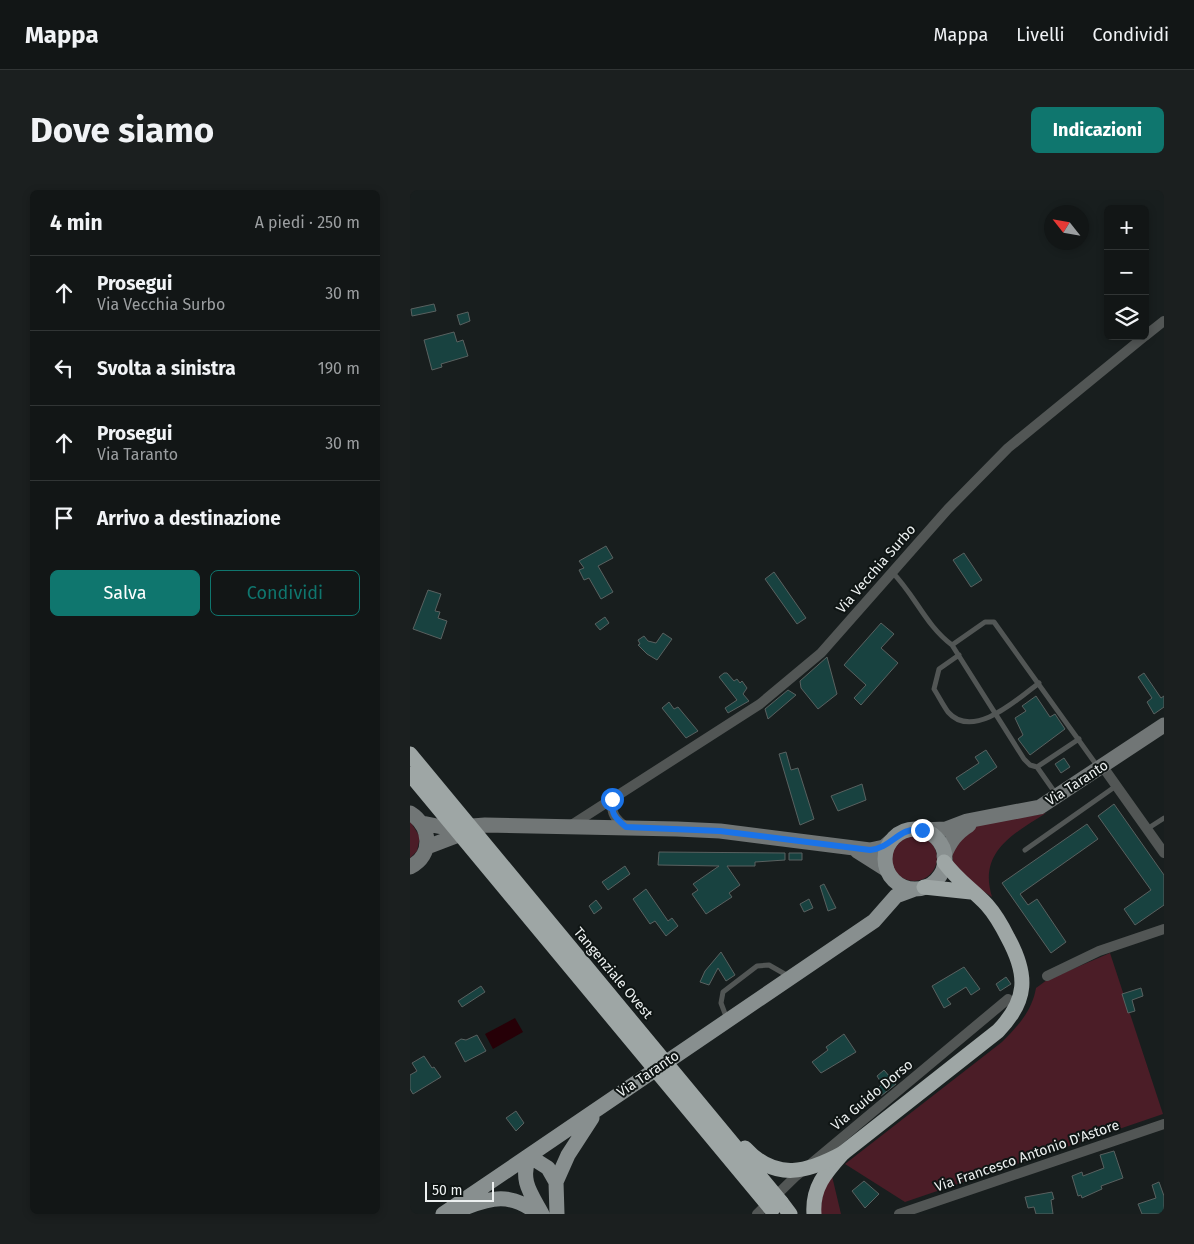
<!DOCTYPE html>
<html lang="it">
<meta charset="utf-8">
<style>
:root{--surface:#121616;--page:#1b1f1f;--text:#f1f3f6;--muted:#9c9fa1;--line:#313535;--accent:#0f766e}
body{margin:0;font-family:"Fira Sans",sans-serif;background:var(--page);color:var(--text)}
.controls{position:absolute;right:15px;top:15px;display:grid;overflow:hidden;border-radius:8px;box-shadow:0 2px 8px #0003}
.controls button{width:45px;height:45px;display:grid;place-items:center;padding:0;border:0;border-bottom:1px solid var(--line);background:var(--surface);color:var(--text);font:25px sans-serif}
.compass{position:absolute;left:634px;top:15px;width:45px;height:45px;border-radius:50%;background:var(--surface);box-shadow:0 2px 8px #0003;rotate:301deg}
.scale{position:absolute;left:15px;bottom:12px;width:69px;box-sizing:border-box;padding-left:5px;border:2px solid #edf1f1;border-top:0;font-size:14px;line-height:18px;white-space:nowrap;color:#edf1f1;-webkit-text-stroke:4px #0f1514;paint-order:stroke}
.stop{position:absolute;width:15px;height:15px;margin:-11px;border:4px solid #1a73e8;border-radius:50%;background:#fff}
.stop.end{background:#1a73e8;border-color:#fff;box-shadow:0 1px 5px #0008}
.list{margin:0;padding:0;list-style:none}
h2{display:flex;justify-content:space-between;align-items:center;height:65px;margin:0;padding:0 20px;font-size:21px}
h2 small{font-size:16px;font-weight:400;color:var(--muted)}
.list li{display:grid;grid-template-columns:32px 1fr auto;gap:15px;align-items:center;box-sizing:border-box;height:75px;padding:0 20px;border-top:1px solid var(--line)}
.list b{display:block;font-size:19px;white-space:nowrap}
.list p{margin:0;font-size:16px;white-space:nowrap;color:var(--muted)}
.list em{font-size:16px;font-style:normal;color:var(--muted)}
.actions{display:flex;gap:10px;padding:15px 20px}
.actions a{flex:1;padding:11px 0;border:1px solid var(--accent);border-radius:8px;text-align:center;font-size:18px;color:var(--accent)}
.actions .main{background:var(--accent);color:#fff}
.icon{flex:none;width:28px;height:28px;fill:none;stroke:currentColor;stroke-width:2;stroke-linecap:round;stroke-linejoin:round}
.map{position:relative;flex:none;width:754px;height:1024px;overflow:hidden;border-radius:8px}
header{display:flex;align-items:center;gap:30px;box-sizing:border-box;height:70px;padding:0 25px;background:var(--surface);border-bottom:1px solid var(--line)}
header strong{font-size:24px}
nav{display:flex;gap:28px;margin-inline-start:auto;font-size:18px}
.intro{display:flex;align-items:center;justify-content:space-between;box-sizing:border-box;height:120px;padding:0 30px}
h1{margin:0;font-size:35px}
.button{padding:12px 22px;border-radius:8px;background:var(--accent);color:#fff;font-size:18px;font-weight:700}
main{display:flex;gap:30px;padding:0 30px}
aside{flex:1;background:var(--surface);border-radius:8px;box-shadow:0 2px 8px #0003}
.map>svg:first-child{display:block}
.green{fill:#4b1d27}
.water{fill:#260007}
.building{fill:#184240;stroke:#596160}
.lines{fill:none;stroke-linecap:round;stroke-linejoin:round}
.lane{stroke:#525655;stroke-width:5}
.street{stroke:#525655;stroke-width:10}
.secondary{stroke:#717676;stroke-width:15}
.primary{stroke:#888f8f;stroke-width:15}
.highway{stroke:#9ea6a5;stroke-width:15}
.highway-bridge{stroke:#9ea6a5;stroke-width:15}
.route{stroke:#1a73e8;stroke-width:6}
.labels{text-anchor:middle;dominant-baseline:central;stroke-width:4;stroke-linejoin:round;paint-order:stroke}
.street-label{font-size:14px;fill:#edf1f1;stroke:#0f1514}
</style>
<header>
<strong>Mappa</strong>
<nav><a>Mappa</a><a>Livelli</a><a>Condividi</a></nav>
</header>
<div class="intro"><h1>Dove siamo</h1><a class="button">Indicazioni</a></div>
<main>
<aside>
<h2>4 min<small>A piedi · 250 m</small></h2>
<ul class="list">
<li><svg class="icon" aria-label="ahead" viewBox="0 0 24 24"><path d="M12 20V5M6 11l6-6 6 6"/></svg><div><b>Prosegui</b><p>Via Vecchia Surbo</p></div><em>30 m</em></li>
<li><svg class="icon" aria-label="left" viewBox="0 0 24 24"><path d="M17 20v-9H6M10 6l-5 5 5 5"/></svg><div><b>Svolta a sinistra</b></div><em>190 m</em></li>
<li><svg class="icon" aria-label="ahead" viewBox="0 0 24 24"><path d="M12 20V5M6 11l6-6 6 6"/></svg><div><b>Prosegui</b><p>Via Taranto</p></div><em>30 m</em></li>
<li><svg class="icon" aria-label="arrive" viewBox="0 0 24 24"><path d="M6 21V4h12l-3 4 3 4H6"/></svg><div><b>Arrivo a destinazione</b></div></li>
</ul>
<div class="actions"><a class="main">Salva</a><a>Condividi</a></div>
</aside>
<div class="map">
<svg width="754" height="1024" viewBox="0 0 754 1024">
<rect width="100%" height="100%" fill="#181e1e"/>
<!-- green -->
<path class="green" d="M636 623C603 644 568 662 582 707L558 691 543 675 542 661C547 654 553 644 559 639 567 633 621 627 636 623Z
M0 631 10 647 7 661 0 668Z
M481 668a23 23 0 1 1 46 0a23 23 0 1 1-46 0Z
M700 763 753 924 495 1012 435 974 592 852C608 836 622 821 626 798L637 790Z
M422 986 431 1024H410L413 1001Z"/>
<!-- water -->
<path class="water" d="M105 828 113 842 83 859 75 844Z"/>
<!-- building -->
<path class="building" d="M24 114 26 121 2 126 1 119Z
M58 122 60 131 50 135 47 125Z
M44 142 47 152 53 150 58 166 31 174 32 177 22 180 14 150Z
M196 356 203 368 188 376 203 402 191 409 179 388 174 390 169 380 174 378 169 371Z
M554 363 572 390 561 397 543 370Z
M364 382 396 428 387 434 355 389Z
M18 400 31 404 25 421 30 422 28 428 37 431 31 449 3 439Z
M195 427 199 433 190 440 185 434Z
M471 433 484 444 471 458 488 473 451 515 444 508 456 495 434 475Z
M253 443 262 449 247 470 237 464 228 455 230 454 228 450 234 446 238 451 246 453Z
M417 467 427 504 408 519 391 498 390 491Z
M314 483H317L324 491 327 489 330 493 332 491 337 498 333 504 339 511 318 523 315 518 327 510 309 487Z
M734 483 751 508 754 506V517L744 524 737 512 742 508 728 487Z
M378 500 386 505 358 529 355 519Z
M626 506 640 527 645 524 655 539 620 565 608 549 613 545 605 528 616 521 612 516Z
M259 512 264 519 268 517 288 541 276 548 252 518Z
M576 560 587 577 554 600 546 588 569 573 565 567Z
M376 562 381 580 388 578 404 629 390 635 369 564Z
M654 568 660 577 651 583 645 574Z
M452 594 456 610 428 621 421 606Z
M704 614 754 685V715L725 735 714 719 741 700 688 626Z
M677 634 688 649 610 704 618 715 627 709 656 752 641 763 592 693Z
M249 662 375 663V670L345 672V676H317L330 695 319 703 322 707 296 724 282 704 288 700 283 694 309 676 248 675Z
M379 663H392V670H379Z
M215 676 220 684 198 700 192 692Z
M414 694 426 718 418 721 410 696Z
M236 699 258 731 262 728 268 736 256 746 245 731 240 734 223 709Z
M399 709 403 718 394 722 390 714Z
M186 710 192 718 184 724 179 716Z
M311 762 325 785 316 791 308 778 299 795 290 792 295 781Z
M554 777 570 799 561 805 556 797 537 809 541 814 534 818 522 796Z
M596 787 601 794 590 801 586 794Z
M71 796 75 802 52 817 48 811Z
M731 798 733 806 722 810 725 821 718 823 712 804Z
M434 844 446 862 411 883 402 872 418 860 416 857Z
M67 845 76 861 55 872 45 853 51 849 56 850Z
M14 866 22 878 24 877 31 887 3 904 0 899V885L7 881 2 873Z
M474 880 486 894 471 906 466 900 472 894 467 886Z
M106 921 114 933 106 941 96 928Z
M704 961 713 988 691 996 692 999 672 1008 671 1005 668 1006 662 986 672 982 673 986 694 978 690 965Z
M454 991 469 1004 455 1018 442 1001Z
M749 992 754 1006V1024H732L728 1014 746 1008 742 995Z
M642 1002 644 1009 641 1010 643 1024H626L624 1017 618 1018 615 1007Z"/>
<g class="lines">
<!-- lane -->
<path class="lane" d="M482 382C505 405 516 436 542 455L614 569 620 575 627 577 646 604
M542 455 575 432H584L688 577
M549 465 529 479 524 499C529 507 533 515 538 522 563 551 609 508 629 493
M627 577 669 549
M737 639 754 628
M615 660 706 596
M317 829 311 813 313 802 347 776 359 775 380 787"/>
<!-- street -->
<path class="street" d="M735 146 754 131
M693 577 754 663
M202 609C201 624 205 629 216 637
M160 636 350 514 411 463 538 319 598 258 735 146
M637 786 689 761 754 739
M347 1024 385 987 598 809
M489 1024 754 934"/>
<!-- secondary -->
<path class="secondary" d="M0 623C21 636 24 665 0 677
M12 633 37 638 75 635 267 639 310 641 460 660 474 657 481 651
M512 640 536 639 557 631 630 617 754 535
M17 657 59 641
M447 661 477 680
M534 666C540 652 546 643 559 635"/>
<!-- primary -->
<path class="primary" d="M475 669a30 30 0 1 1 60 0a30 30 0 1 1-60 0Z
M119 966C110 991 120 1002 132 1024
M119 966 138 978 146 992
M52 1019C81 1007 101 1002 128 1024
M33 1024 464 731 486 706 505 699
M147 1024 146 992 158 965 182 928"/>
<!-- highway -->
<path class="highway" d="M514 697 561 702
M371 1012 380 1024
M404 1024C402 997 416 982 433 963L588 841C618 810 618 785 598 748 592 736 586 725 577 715 562 699 548 691 534 672"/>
<!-- highway-bridge -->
<path class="highway-bridge" d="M0 564 371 1012
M0 584 362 1020
M335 958C366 992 398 982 433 963"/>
</g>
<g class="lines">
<!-- route -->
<path class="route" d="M202 609C201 624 205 628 216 637L310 641 460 660C482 658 489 636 512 640"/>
</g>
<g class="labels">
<!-- street labels -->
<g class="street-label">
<text transform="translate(466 379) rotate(-49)">Via Vecchia Surbo</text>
<text transform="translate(667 593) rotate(-33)">Via Taranto</text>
<text transform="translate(203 783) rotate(50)">Tangenziale Ovest</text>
<text transform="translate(238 884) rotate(-34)">Via Taranto</text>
<text transform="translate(462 905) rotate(-40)">Via Guido Dorso</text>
<text transform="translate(617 966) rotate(-19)">Via Francesco Antonio D'Astore</text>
</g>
</g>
</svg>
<div class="controls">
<button>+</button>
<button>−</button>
<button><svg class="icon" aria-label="layers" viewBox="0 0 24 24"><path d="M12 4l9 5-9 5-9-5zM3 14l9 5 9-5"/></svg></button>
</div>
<svg class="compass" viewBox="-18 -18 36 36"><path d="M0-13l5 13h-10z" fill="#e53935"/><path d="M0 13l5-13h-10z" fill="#9c9fa1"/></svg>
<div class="scale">50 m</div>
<div class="stop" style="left:202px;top:609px"></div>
<div class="stop end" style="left:512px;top:640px"></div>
</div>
</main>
